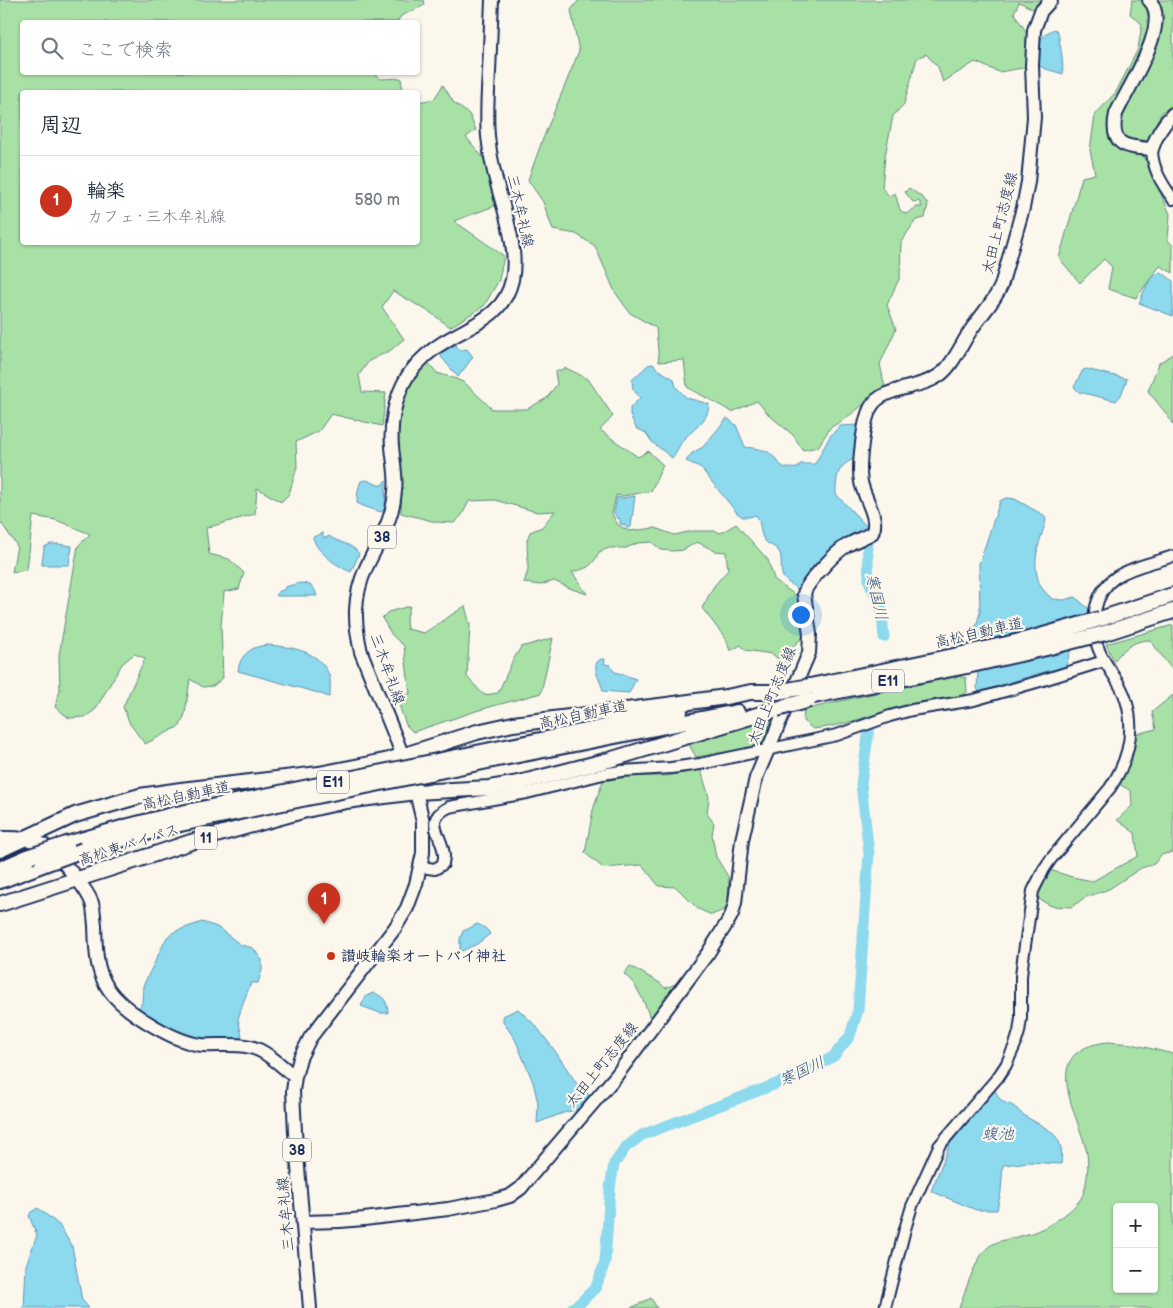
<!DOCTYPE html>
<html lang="ja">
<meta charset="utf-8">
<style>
:root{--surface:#fff;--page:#f6f6f7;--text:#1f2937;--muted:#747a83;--line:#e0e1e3;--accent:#c8321e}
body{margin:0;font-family:"Balsamiq Sans","Klee One",sans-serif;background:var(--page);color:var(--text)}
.controls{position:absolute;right:15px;bottom:15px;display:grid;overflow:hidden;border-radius:5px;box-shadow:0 1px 4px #0004}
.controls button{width:45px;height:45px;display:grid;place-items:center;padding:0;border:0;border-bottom:1px solid var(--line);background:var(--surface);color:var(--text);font:25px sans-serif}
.you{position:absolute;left:800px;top:614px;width:18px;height:18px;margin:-12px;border:4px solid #fff;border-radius:50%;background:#1a73e8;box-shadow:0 0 0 8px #1a73e833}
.badge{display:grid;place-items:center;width:32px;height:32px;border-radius:50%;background:var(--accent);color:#fff;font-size:16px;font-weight:700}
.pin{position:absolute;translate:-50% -41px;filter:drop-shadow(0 1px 2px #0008)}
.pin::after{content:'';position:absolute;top:26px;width:18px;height:15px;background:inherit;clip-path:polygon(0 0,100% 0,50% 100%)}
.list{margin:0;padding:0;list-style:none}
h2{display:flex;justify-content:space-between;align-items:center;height:65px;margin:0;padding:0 20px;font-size:21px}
h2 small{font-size:16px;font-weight:400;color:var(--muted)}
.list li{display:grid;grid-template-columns:32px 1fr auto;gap:15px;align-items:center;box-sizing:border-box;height:90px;padding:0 20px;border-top:1px solid var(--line)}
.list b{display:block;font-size:19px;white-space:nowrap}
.list p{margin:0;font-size:16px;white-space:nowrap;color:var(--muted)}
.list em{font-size:16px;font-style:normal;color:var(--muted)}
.icon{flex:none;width:28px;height:28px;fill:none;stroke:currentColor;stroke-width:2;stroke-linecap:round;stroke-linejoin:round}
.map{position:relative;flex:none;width:1173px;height:1308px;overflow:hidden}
.search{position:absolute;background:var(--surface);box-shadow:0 1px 4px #0004;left:20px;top:20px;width:400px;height:55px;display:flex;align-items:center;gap:12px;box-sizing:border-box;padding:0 18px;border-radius:5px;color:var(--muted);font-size:19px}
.panel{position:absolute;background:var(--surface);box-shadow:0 1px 4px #0004;left:20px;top:90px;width:400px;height:155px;border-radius:5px}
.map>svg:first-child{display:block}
.green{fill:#a8e1a5;stroke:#628882;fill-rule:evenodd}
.water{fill:#8dd9ed;stroke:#5f95b4}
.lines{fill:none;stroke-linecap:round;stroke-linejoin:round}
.river{stroke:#8dd9ed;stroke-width:11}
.minor-casing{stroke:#1b2f5e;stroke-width:14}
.major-casing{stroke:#1b2f5e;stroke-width:16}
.highway-casing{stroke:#1b2f5e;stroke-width:18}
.minor{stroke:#fbf7ec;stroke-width:10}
.major{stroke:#fbf7ec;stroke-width:12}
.highway{stroke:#fbf7ec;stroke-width:14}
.highway-bridge-casing{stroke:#1b2f5e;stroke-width:18;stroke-linecap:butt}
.highway-bridge{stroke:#fbf7ec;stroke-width:14}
.poi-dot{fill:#c8321e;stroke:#fbf7ec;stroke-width:2}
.labels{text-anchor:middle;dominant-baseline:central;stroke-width:4.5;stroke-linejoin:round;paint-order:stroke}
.shield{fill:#fbf7ec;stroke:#5e6b89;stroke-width:1}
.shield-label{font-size:14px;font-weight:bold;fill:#1b2f5e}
.street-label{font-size:15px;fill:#1b2f5e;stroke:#fbf7ec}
.poi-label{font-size:15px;font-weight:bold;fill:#1b2f5e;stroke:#fbf7ec;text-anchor:start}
.water-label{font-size:16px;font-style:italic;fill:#385a82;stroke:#fbf7ec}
</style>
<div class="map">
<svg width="1173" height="1308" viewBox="0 0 1173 1308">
<rect width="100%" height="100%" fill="#fbf7ec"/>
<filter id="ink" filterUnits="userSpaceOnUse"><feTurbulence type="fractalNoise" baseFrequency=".02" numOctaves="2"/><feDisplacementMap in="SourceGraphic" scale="10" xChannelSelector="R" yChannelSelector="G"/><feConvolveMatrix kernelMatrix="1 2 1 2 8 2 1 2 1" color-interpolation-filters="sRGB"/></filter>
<g filter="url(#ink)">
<!-- green -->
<path class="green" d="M0 0H424L425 5 401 16 397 22H22V72L373 73 381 79 401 78 403 92H22V242H418V102L434 99 443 85 454 103 469 114 476 130 466 137 486 161 500 204 454 221 504 256 499 280 484 306 450 327 431 313 393 291 382 307 404 339 391 350 369 361 359 375 362 392 386 393 382 426 331 414 319 431 296 442 297 467 289 494 281 502 257 488 255 514 206 528 209 554 229 559 244 573 239 589 224 592 221 626 223 678 213 686 203 687 190 679 185 714 180 726 145 744 130 724 123 707 145 658 134 654 122 664 95 710 85 717 69 718 55 707 60 690 59 655 78 546 90 534 56 520 33 516 27 570 12 572 17 546 0 521Z
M579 0H1047L1037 11 1019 2 1014 13 1029 36V67L999 72 975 62 943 82 938 67 926 54 917 58 904 104 893 116 885 156 882 188 889 196 895 193 900 210 906 214 917 207H922L919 201 913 202 905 192 909 188 923 198 928 204 925 218 916 220 901 242 900 277 887 305 896 329 880 364 885 388 846 418 830 428 818 447 803 450 793 435 769 415 757 401 732 412 687 387 684 360 659 362 656 328 630 313 615 292 595 246 576 234 553 230 543 202 528 180 542 141 579 51 571 10Z
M1132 0H1173V105L1162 112 1151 133 1143 154 1170 214 1168 240 1173 246V273L1160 266 1136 298 1108 289 1112 267 1104 259 1080 283 1059 258 1082 177 1095 174 1090 150 1095 115 1116 92 1138 49 1142 24 1130 14Z
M1173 354V425L1165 412 1148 391 1159 363Z
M427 361 437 373 454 378 465 383 492 409H527L547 398 557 384 555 372 566 368 588 379 613 416 600 430 638 457 648 451 663 465 651 491 623 496 616 495 612 514 618 525 629 531 655 528 674 535 693 531H715L721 533 736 524 768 560 774 579 785 588 803 600 806 635 792 647 785 664 772 654 745 650 741 645 730 651 726 639 702 608 714 586 728 570 726 552 715 551 697 542 683 550 674 551 661 550 652 542 638 543 626 548H609L599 552C593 566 587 569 572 572L587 594 572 589 554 581 540 585 524 583 528 570 527 540 530 532 542 527 555 511 537 512 495 500 469 501 462 515 454 523 436 522 401 513 402 481 398 448 397 419 405 390Z
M410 606 406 621 407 629 424 633 465 606 470 625 467 677 484 695 498 693 513 660 521 647 553 638 541 693 479 710 413 732 406 725 396 696 410 694 404 646 392 635 382 618 388 612Z
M1173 625V671L1150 640C1134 640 1123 649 1114 661L1106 644Z
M957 676 966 678 967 692C959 700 942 698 930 700 890 707 853 725 813 729L803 721 804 710 853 698Z
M1173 695V852L1161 855 1154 864 1141 868 1109 889 1084 898 1072 907 1051 906 1037 898 1050 870 1072 877 1093 881 1138 856 1135 833 1117 820 1132 806 1131 791 1119 784 1133 754 1136 734 1156 729 1152 712Z
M778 716 764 745 696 757 688 743Z
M701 770 709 797 707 814 714 823 712 835 716 857 729 878 728 908 712 915 698 909 676 887 659 886 642 865 603 868 585 853 593 810 603 781 632 776H666Z
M630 966 660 983 665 988 678 983 651 1022C647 1007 637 983 624 974Z
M1108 1042 1132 1044 1173 1054V1308H959C965 1292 974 1262 986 1249 994 1240 1016 1238 1028 1234 1045 1230 1079 1209 1084 1192 1087 1180 1089 1167 1087 1154 1079 1113 1035 1050 1108 1042ZM1117 1207H1154V1289H1117Z
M651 1298 657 1308H631Z"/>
<!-- water -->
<path class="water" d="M1055 29 1058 32 1062 56 1063 74 1046 69 1037 65C1037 60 1036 54 1036 49 1037 41 1047 31 1055 29Z
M1161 272 1168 277 1173 281V316L1139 303C1144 292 1148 276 1161 272Z
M456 344 457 348 461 350 467 349 473 357 458 377 442 358 440 354Z
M653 364 659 370 674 379 676 387 687 398 709 404C709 421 693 429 683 440 679 446 676 453 672 458L652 442 646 433 636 428 630 415V408L640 398 633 389 632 380 648 365Z
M1086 369 1127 379 1121 395 1116 401 1079 392 1074 387 1083 370Z
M727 418 736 425 745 447C752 448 763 449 768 452 783 462 776 470 798 468L800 464H815L830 436 840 426 859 425 857 458C838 464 836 475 836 494L868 528 802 585 798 590C794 586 786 582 783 577 779 568 784 558 778 550 775 546 768 545 765 541 759 534 762 523 756 515L749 517H743L737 513 700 467 686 461 692 453 703 447Z
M367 480 378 485H382L386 480 385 509 381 512 363 506 357 503C357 495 358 488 361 481Z
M635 496 631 527 627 528 625 525 620 524V519L617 518 614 513 617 497 622 498Z
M1008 498 1015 499 1045 516 1046 521C1039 544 1030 563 1041 587 1044 591 1048 595 1052 599L1064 600 1075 597 1089 609 1087 619 1069 654 1066 668 1047 671 980 692 977 689 978 670 972 649V640L980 613 979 564 1000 501 1003 499Z
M323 533V537L326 538 329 536C338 543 352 543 359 554L351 572C338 567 315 551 313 537Z
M51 544H58L72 546C72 553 69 558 69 565H42C42 558 44 553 44 547Z
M300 583C311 584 314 586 317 596H277L276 594 280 591 284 590 285 587Z
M268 645C291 647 319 650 329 675 331 681 330 689 330 695L329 697 318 693 238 671C240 654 252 646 268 645Z
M601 659H605L604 664 610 665 612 669 615 672 622 674 636 679 629 693 603 691C601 680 589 665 601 659Z
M202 922 217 927 241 945 253 948 262 960V970L258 983H251L243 1003 238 1019 243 1041H194L137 1011 142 1003 143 986 167 937 176 931Z
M477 924C482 926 487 928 490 934L477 944 462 951 460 949V939L463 931 468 929Z
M373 993C384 996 388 1002 388 1013H380L361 1006 366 996Z
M518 1009 536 1026 555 1051 579 1087 592 1097 583 1108 563 1113 537 1123 538 1103 533 1082 515 1039 503 1022V1016Z
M994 1088C996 1092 999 1099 1002 1101 1005 1104 1010 1103 1013 1106 1017 1108 1020 1113 1025 1116 1047 1130 1065 1132 1061 1164L1030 1162 1003 1165 1001 1191 997 1210H976L931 1191 950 1144Z
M38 1208 59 1225 72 1246 82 1300 89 1308H24L26 1265 37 1235 29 1216 31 1212Z"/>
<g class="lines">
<!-- river -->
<path class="river" d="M861 531 867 539 869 580 871 587 881 605 884 637
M572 1308 581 1302 596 1287 605 1262 610 1188 614 1164 626 1147 642 1135 805 1073 834 1056 850 1036 858 1010 869 853 861 784 869 730"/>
<!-- minor casing -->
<g class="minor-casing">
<path id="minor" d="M1152 149C1152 168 1162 184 1173 199
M421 867 435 869 443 864C443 862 444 859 444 856 444 836 421 821 449 807L527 793 603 774 621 771 671 768 700 764 837 735 890 716 912 710 974 700 1040 681 1104 661
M885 1308 905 1229 912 1206 939 1146 998 1077 1006 1065 1015 1045 1019 1032 1021 1018V976L1023 959 1033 891 1044 869 1051 859 1110 788C1128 761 1136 732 1126 700 1121 681 1106 668 1099 650 1089 626 1093 593 1116 577 1133 566 1154 563 1173 556"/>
</g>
<!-- major casing -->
<g class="major-casing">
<path id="major" d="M1149 0C1173 23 1126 90 1116 114 1109 147 1127 147 1152 149 1156 136 1163 124 1173 114
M0 838C41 837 48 844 73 874 80 883 88 892 92 903 94 910 94 918 95 925 96 952 95 975 114 996 131 1015 177 1043 202 1045 221 1046 241 1042 259 1050 272 1056 284 1068 295 1077
M303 1222 340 1221 364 1219 448 1209 496 1200 510 1196 521 1188 529 1178 616 1076 708 953 727 923 732 914 735 903 742 840 756 778 809 653 810 634 804 594C806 583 836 552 846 546 854 541 863 538 872 533 880 519 864 498 861 482 858 467 863 421 871 407 882 386 921 390 941 374 953 365 962 343 971 330 981 315 994 302 1001 286L1023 208 1028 182 1034 117 1032 65 1034 30 1041 11 1051 0
M310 1308 295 1132 293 1091 295 1077 300 1058 310 1038 395 928 407 908 416 884 423 853V822L416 792 397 741 361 652C354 622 353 597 366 568 378 542 393 521 395 491 397 476 393 461 392 446 390 423 395 397 407 377 417 362 433 348 449 339 476 323 504 315 512 280 520 243 498 198 492 162 490 153 489 144 488 136 486 114 488 93 489 72 490 48 491 24 492 0"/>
</g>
<!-- highway casing -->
<g class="highway-casing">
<path id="highway" d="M1100 619 1173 595
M1105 633 1173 611
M810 686 963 654
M809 697 967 666
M491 750 680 712
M493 760 737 712
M67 844 129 826 176 814
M0 850 75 815 140 796 181 790 319 774 360 766 389 760 477 732 513 724 667 705 726 697 751 692H777
M83 850 180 824
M0 869 30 856
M0 881 42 865
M0 904 137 860 191 842 306 810 346 801 416 792 489 788 519 783 609 760 777 709"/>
</g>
<!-- minor -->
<use href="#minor" class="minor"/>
<!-- major -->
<use href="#major" class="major"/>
<!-- highway -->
<use href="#highway" class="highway"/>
<!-- highway-bridge casing -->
<g class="highway-bridge-casing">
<path id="highway-bridge" d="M963 654 1033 638 1100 619
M967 666 1042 649 1105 633
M777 692 810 686
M777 709 809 700
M176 814 491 750
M180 824 493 760
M30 856 67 844
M42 865 83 850"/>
</g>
<!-- highway-bridge -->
<use href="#highway-bridge" class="highway-bridge"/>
</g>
</g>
<!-- markers -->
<circle class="poi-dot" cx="331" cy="956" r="5"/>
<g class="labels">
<!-- shield labels -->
<g class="shield">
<rect x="368" y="525.5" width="28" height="23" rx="4"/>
<rect x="872" y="669.5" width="32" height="23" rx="4"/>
<rect x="317" y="770.5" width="32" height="23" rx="4"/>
<rect x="195" y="826.5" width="22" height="23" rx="4"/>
<rect x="283" y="1138.5" width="28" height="23" rx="4"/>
</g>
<g class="shield-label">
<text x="382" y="537">38</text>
<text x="888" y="681">E11</text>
<text x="333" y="782">E11</text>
<text x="206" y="838">11</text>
<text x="297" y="1150">38</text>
</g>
<!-- street labels -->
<g class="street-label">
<text transform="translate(520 211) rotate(77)">三木牟礼線</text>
<text transform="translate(1000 223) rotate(-76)">太田上町志度線</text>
<text transform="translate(979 633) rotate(-13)">高松自動車道</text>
<text transform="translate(387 669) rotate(70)">三木牟礼線</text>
<text transform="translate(772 696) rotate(-68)">太田上町志度線</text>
<text transform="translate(583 715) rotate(-12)">高松自動車道</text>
<text transform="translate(186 796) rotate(-12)">高松自動車道</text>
<text transform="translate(129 845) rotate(-18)">高松東バイパス</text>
<text transform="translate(602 1065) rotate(-51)">太田上町志度線</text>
<text transform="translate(286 1214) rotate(-95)">三木牟礼線</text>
</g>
<!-- poi labels -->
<g class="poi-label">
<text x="341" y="956">讃岐輪楽オートバイ神社</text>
</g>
<!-- water labels -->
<g class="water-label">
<text transform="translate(876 597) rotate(77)">寒国川</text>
<text transform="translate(802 1072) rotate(-25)">寒国川</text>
<text x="998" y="1134">蝮池</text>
</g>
</g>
</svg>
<div class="controls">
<button>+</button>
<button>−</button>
</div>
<div class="you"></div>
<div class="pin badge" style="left:324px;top:924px">1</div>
<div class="search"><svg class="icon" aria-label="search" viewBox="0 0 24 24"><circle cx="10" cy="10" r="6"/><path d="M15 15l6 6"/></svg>ここで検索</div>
<section class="panel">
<h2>周辺<small></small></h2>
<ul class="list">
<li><span class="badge">1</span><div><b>輪楽</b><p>カフェ · 三木牟礼線</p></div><em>580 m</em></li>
</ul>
</section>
</div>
